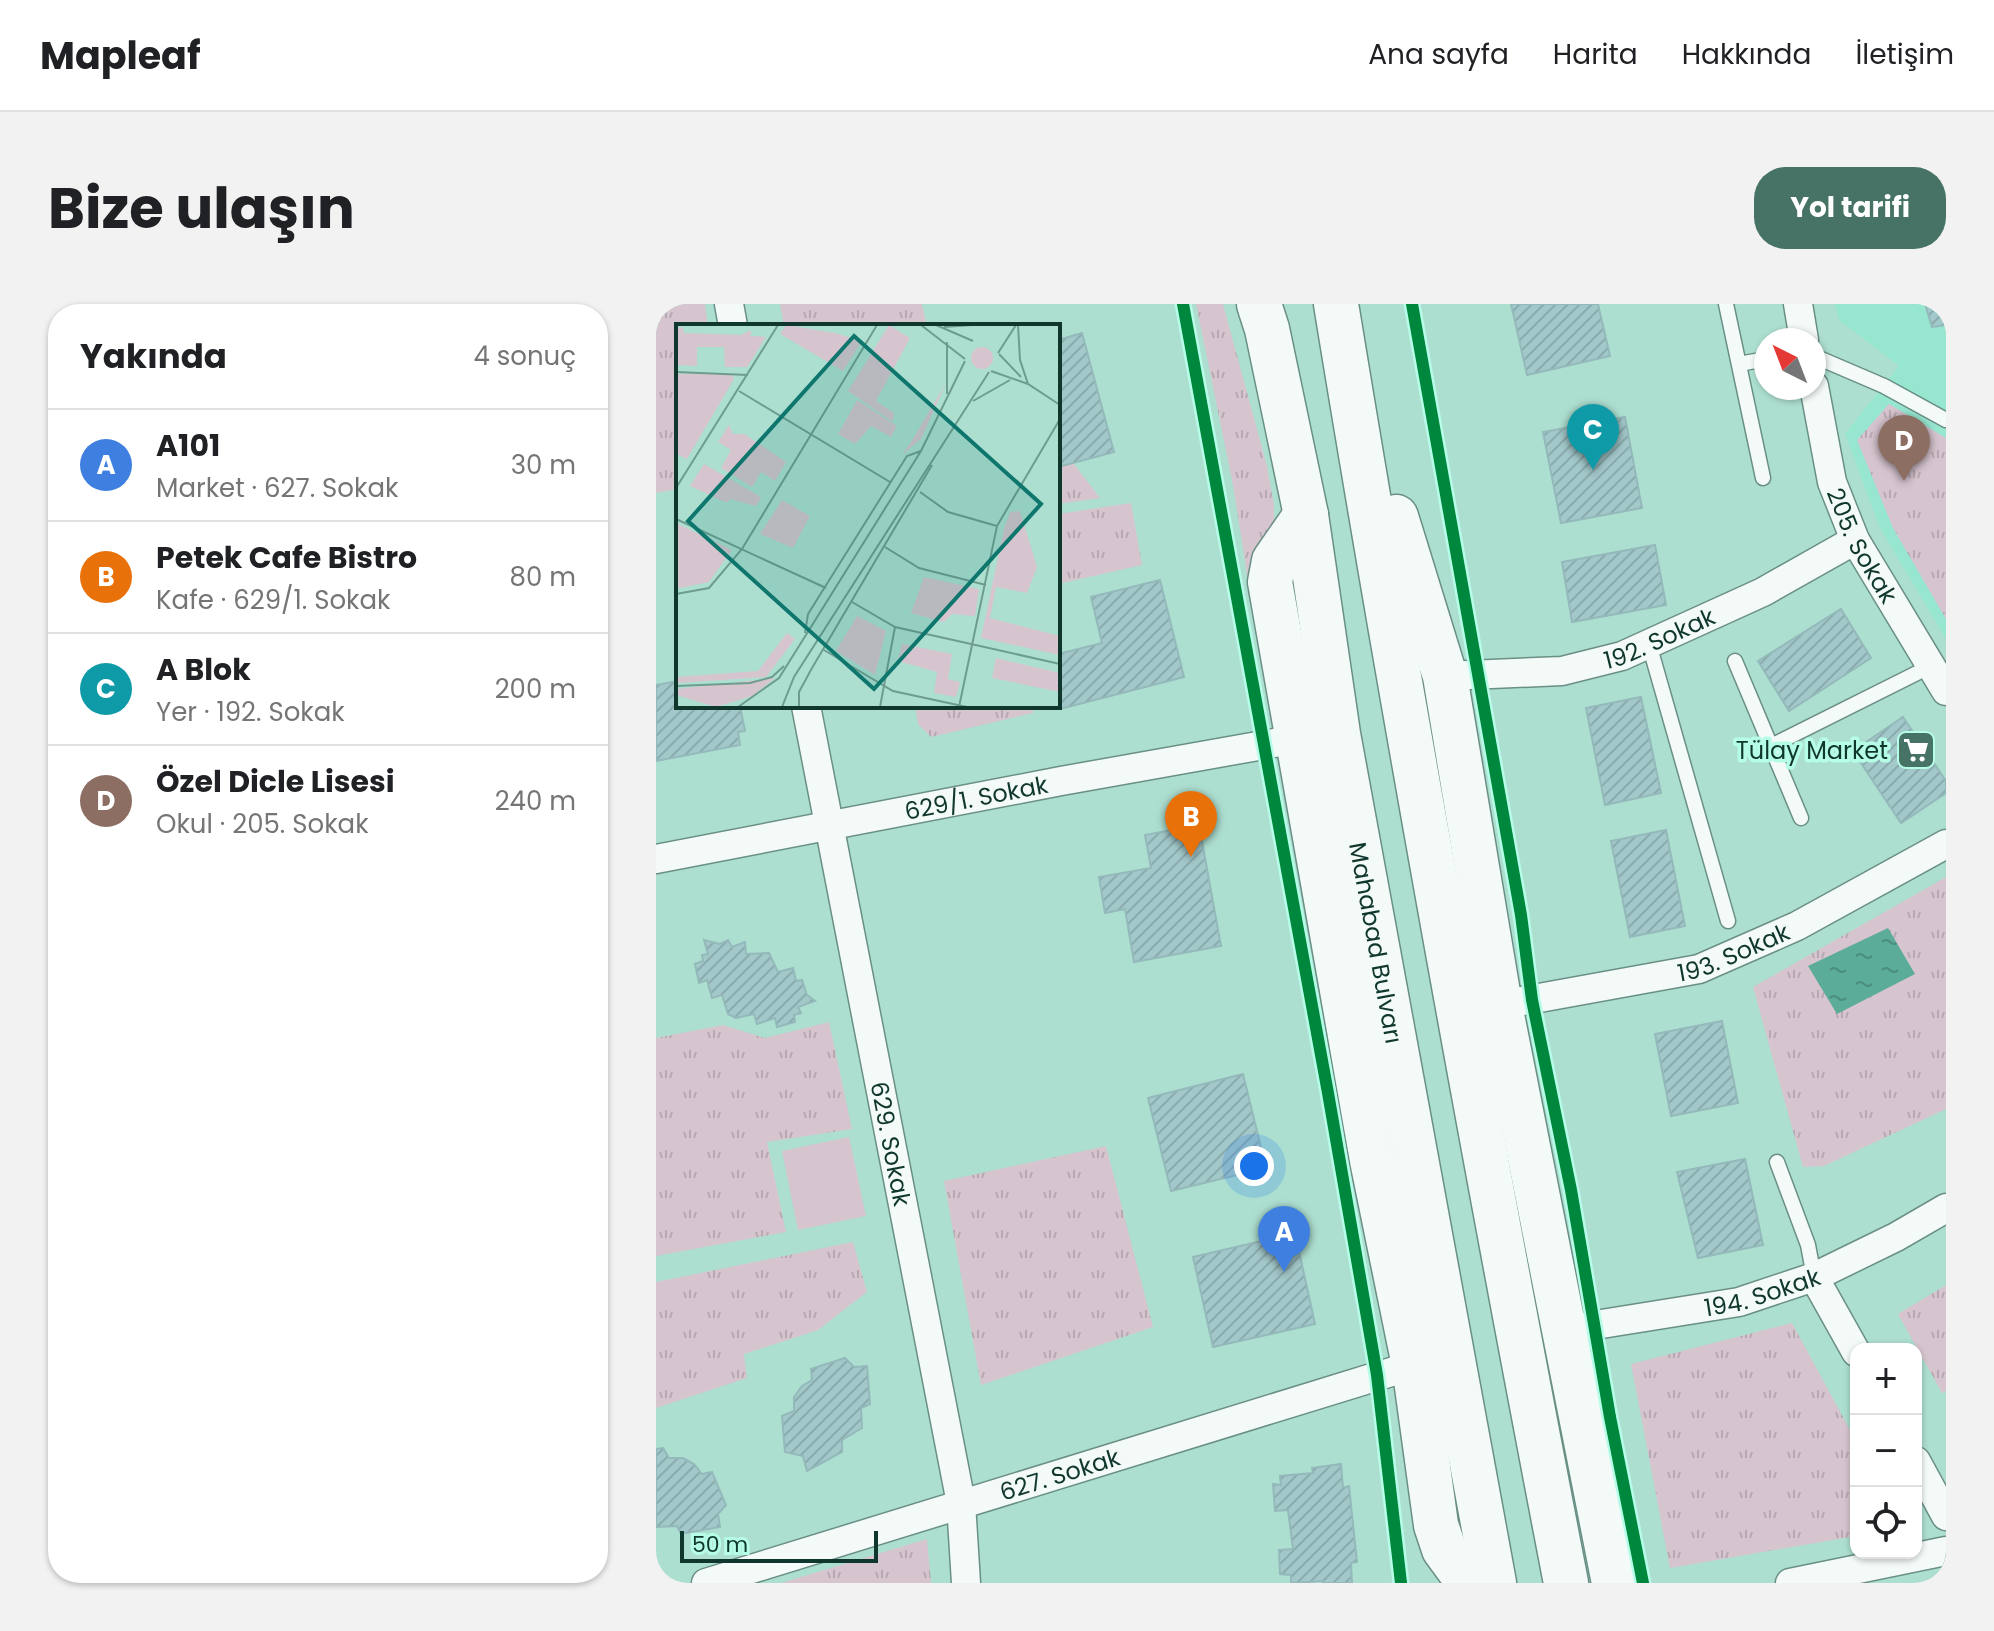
<!DOCTYPE html>
<html lang="tr">
<meta charset="utf-8">
<style>
:root{--surface:#fff;--page:#f2f2f2;--text:#202124;--muted:#757577;--line:#e0e0e0;--accent:#477266}
body{margin:0;font-family:Poppins,sans-serif;background:var(--page);color:var(--text)}
.controls{position:absolute;right:24px;bottom:24px;display:grid;overflow:hidden;border-radius:16px;box-shadow:0 2px 6px #0004}
.controls button{width:72px;height:72px;display:grid;place-items:center;padding:0;border:0;border-bottom:2px solid var(--line);background:var(--surface);color:var(--text);font:40px sans-serif}
.compass{position:absolute;left:1098px;top:24px;width:72px;height:72px;border-radius:50%;background:var(--surface);box-shadow:0 2px 6px #0004;rotate:318deg}
.scale{position:absolute;left:24px;bottom:20px;width:198px;box-sizing:border-box;padding-left:8px;border:4px solid #10372d;border-top:0;font-size:22px;line-height:28px;white-space:nowrap;color:#10372d;-webkit-text-stroke:6px #b6fde8;paint-order:stroke}
.you{position:absolute;left:598px;top:862px;width:28px;height:28px;margin:-20px;border:6px solid #fff;border-radius:50%;background:#1a73e8;box-shadow:0 0 0 12px #1a73e833}
.badge{display:grid;place-items:center;width:52px;height:52px;border-radius:50%;background:var(--accent);color:#fff;font-size:26px;font-weight:700}
.pin{position:absolute;translate:-50% -66px;filter:drop-shadow(0 2px 4px #0008)}
.pin::after{content:'';position:absolute;top:42px;width:28px;height:24px;background:inherit;clip-path:polygon(0 0,100% 0,50% 100%)}
.list{margin:0;padding:0;list-style:none}
h2{display:flex;justify-content:space-between;align-items:center;height:104px;margin:0;padding:0 32px;font-size:34px}
h2 small{font-size:26px;font-weight:400;color:var(--muted)}
.list li{display:grid;grid-template-columns:52px 1fr auto;gap:24px;align-items:center;box-sizing:border-box;height:112px;padding:0 32px;border-top:2px solid var(--line)}
.list b{display:block;font-size:30px;white-space:nowrap}
.list p{margin:0;font-size:26px;white-space:nowrap;color:var(--muted)}
.list em{font-size:26px;font-style:normal;color:var(--muted)}
.icon{flex:none;width:44px;height:44px;fill:none;stroke:currentColor;stroke-width:2;stroke-linecap:round;stroke-linejoin:round}
.map{position:relative;flex:none;width:1290px;height:1279px;overflow:hidden;border-radius:32px}
header{display:flex;align-items:center;gap:48px;box-sizing:border-box;height:112px;padding:0 40px;background:var(--surface);border-bottom:2px solid var(--line)}
header strong{font-size:38px}
nav{display:flex;gap:44px;margin-inline-start:auto;font-size:28px}
.intro{display:flex;align-items:center;justify-content:space-between;box-sizing:border-box;height:192px;padding:0 48px}
h1{margin:0;font-size:56px}
.button{padding:20px 36px;border-radius:32px;background:var(--accent);color:#fff;font-size:28px;font-weight:700}
main{display:flex;gap:48px;padding:0 48px}
aside{flex:1;background:var(--surface);border-radius:32px;box-shadow:0 2px 6px #0004}
.map>svg:first-child{display:block}
.built{fill:#97e6d0}
.grass{fill:url(#grass-tufts)}
.pitch{fill:#d6c4ce}
.water{fill:url(#water-ripples)}
.building{fill:url(#building-hatch);stroke:#94b9ba;stroke-width:2}
.lines{fill:none;stroke-linecap:round;stroke-linejoin:round}
.service-casing{stroke:#6a8f86;stroke-width:17}
.minor-casing{stroke:#6a8f86;stroke-width:31}
.primary-casing{stroke:#6a8f86;stroke-width:47}
.service{stroke:#f3faf8;stroke-width:14}
.minor{stroke:#f3faf8;stroke-width:28}
.primary{stroke:#f3faf8;stroke-width:44}
.cycleway-casing{stroke:#b6fde8;stroke-width:17}
.cycleway{stroke:#00873e;stroke-width:12}
.labels{text-anchor:middle;dominant-baseline:central;stroke-width:7;stroke-linejoin:round;paint-order:stroke}
.street-label{font-size:24px;fill:#10372d;stroke:#b6fde8}
.poi-label{font-size:24px;fill:#10372d;stroke:#b6fde8;text-anchor:end}
.inset-road{fill:none;stroke:#6e9c8f;stroke-width:2}
.view{fill:#0f766e;fill-opacity:0.15;stroke:#0f766e;stroke-width:4}
.inset-edge{fill:none;stroke:#10372d;stroke-width:4}
</style>
<header>
<strong>Mapleaf</strong>
<nav><a>Ana sayfa</a><a>Harita</a><a>Hakkında</a><a>İletişim</a></nav>
</header>
<div class="intro"><h1>Bize ulaşın</h1><a class="button">Yol tarifi</a></div>
<main>
<aside>
<h2>Yakında<small>4 sonuç</small></h2>
<ul class="list">
<li><span class="badge" style="background:#3f7fe0">A</span><div><b>A101</b><p>Market · 627. Sokak</p></div><em>30 m</em></li>
<li><span class="badge" style="background:#e8710a">B</span><div><b>Petek Cafe Bistro</b><p>Kafe · 629/1. Sokak</p></div><em>80 m</em></li>
<li><span class="badge" style="background:#0f9aa8">C</span><div><b>A Blok</b><p>Yer · 192. Sokak</p></div><em>200 m</em></li>
<li><span class="badge" style="background:#8d6e63">D</span><div><b>Özel Dicle Lisesi</b><p>Okul · 205. Sokak</p></div><em>240 m</em></li>
</ul>
</aside>
<div class="map">
<svg width="1290" height="1279" viewBox="0 0 1290 1279">
<defs>
<pattern id="grass-tufts" width="24" height="20" patternUnits="userSpaceOnUse" patternTransform="scale(2)"><rect width="24" height="20" fill="#d6c4ce"/><path d="M3 7l-1-3M5 7V3M7 7l1-3M15 17l-1-3M17 17v-4M19 17l1-3" fill="none" stroke="#b7a9b1"/></pattern>
<pattern id="water-ripples" width="26" height="14" patternUnits="userSpaceOnUse" patternTransform="scale(2)"><rect width="26" height="14" fill="#5bac98"/><path d="M2 4q2-2 4 0t4 0M15 11q2-2 4 0t4 0" fill="none" stroke="#4a8d7c"/></pattern>
<pattern id="building-hatch" width="6" height="6" patternUnits="userSpaceOnUse" patternTransform="scale(2)"><rect width="6" height="6" fill="#a3c8ca"/><path d="M-1 1l2-2M0 6l6-6M5 7l2-2" fill="none" stroke="#8bacae"/></pattern>
</defs>
<rect width="100%" height="100%" fill="#addfd1"/>
<!-- built -->
<path class="built" d="M1179 0H1290V335L1224 224 1189 130 1243 62 1183 16Z"/>
<!-- grass -->
<path class="grass" d="M22 0H49L52 22H22V185L0 189V11Z
M124 0H266L271 22H128Z
M540 0H567L611 162 618 201V218L594 290 577 181Z
M1233 100 1290 134V315L1237 224 1201 136Z
M418 160 444 194 402 200V162Z
M475 199 486 261 402 280V210Z
M259 402H377V409L275 433 262 420Z
M1290 573V805L1168 862 1147 863 1097 683Z
M173 718 196 825 111 838 130 928 0 952V734L67 721 109 734Z
M450 842 497 1023 325 1081 288 877Z
M197 938 211 988 162 1026 88 1050 91 1074 0 1104V978Z
M1290 981V1087L1286 1089 1242 1010Z
M1136 1019 1200 1137V1232L1014 1264 975 1060Z
M271 1235 275 1279H125Z"/>
<!-- pitch -->
<path class="pitch" d="M193 833 210 912 142 926 126 847Z"/>
<!-- water -->
<path class="water" d="M1232 624 1259 670 1181 710 1152 662Z"/>
<!-- building -->
<path class="building" d="M855 0H942L954 52 871 71Z
M1269 0H1290V21L1276 23Z
M426 29 458 148 402 163V36Z
M969 113 986 204 905 219 887 128Z
M999 241 1010 301 916 318 906 258Z
M504 276 528 373 404 405 402 350 446 339 435 293Z
M1185 305 1215 354 1133 407 1102 357Z
M22 377V402H84L89 427 82 428 84 441 0 457V381Z
M985 393 1005 489 949 501 930 404Z
M1247 413 1290 477V489L1245 519 1197 447Z
M543 521 565 642 478 658 469 605 449 609 443 573 495 564 489 531Z
M1010 526 1029 622 974 633 955 537Z
M48 636 64 640 72 636 76 643 89 638 90 650 113 649 122 668 137 664 140 677 146 676 151 691 159 697 142 703 145 709 138 711 139 718 121 723 119 714 101 720 98 710 80 714 72 710 66 691 56 694 51 676 43 679 39 660 47 657 46 651 52 650Z
M1066 717 1082 799 1015 812 999 730Z
M587 770 610 864 515 887 492 794Z
M1089 855 1107 941 1042 954 1021 868Z
M639 929 659 1020 557 1043 537 953Z
M189 1054 198 1063 211 1062 214 1100 205 1104 206 1124 186 1136V1148L151 1167 147 1152 129 1148 126 1112 138 1107V1093L146 1082 156 1076 155 1065Z
M7 1144 13 1154H27L38 1160 46 1170 56 1168 70 1201 62 1210 64 1223 25 1230 21 1222 0 1223V1145Z
M685 1160 687 1184 693 1182 701 1258 695 1259 696 1279H667V1277L635 1279V1271L624 1270 623 1246 637 1245 632 1206 619 1207 617 1180 625 1181 624 1172 657 1169 656 1164Z"/>
<g class="lines">
<!-- service casing -->
<g class="service-casing">
<path id="service" d="M1070 0 1107 174
M1158 52 1228 82 1290 116
M1083 60 1110 55
M993 340 1072 617
M1079 357 1145 514
M1115 442 1275 362
M1121 858 1152 941 1158 973"/>
</g>
<!-- minor casing -->
<g class="minor-casing">
<g id="minor">
<path d="M73 0 77 22"/>
<path d="M1142 0 1148 36"/>
<path id="s1" d="M1158 82 1176 178 1199 236 1290 387"/>
<path id="s2" d="M789 372 906 367 966 352 1107 288 1199 236"/>
<path id="s3" d="M150 402 305 1199 310 1279"/>
<path id="s4" d="M0 555 405 477 641 435"/>
<path id="s5" d="M844 701 1043 665 1141 622 1290 540"/>
<path d="M1158 973 1200 1048"/>
<path id="s6" d="M908 1026 1083 998 1158 973 1240 933 1290 904"/>
<path d="M1260 1157 1290 1212"/>
<path id="s7" d="M50 1279 758 1061"/>
<path d="M1134 1279 1290 1247"/>
</g>
</g>
<!-- primary casing -->
<g class="primary-casing">
<g id="primary">
<path id="s8" d="M603 0 611 25 650 211 682 430 838 1279"/>
<path d="M680 0C750 427 828 854 910 1279"/>
<path d="M650 211 618 257 614 278 716 856 758 1061 780 1221 788 1245 813 1279"/>
<path d="M740 213 789 372 844 701 958 1279"/>
</g>
</g>
<!-- service -->
<use href="#service" class="service"/>
<!-- minor -->
<use href="#minor" class="minor"/>
<!-- primary -->
<use href="#primary" class="primary"/>
<!-- cycleway casing -->
<g class="cycleway-casing">
<path id="cycleway" d="M527 0 672 789 721 1071 745 1279
M756 0 865 611 876 696 915 886 954 1113 987 1279"/>
</g>
<!-- cycleway -->
<use href="#cycleway" class="cycleway"/>
</g>
<!-- icons -->
<defs>
<g id="supermarket-square" transform="scale(2)"><rect x="-9" y="-9" width="18" height="18" rx="4" fill="#477266" stroke="#b6fde8"/><path d="M-6-5.5h2.5l.6 2H6L4.5 2H-2.5L-4.4-4H-6ZM-1.5 3.2a1.3 1.3 0 1 0 .1 0ZM3 3.2a1.3 1.3 0 1 0 .1 0Z" fill="#fff"/></g>
</defs>
<g fill-rule="evenodd">
<use href="#supermarket-square" x="1260" y="446"/>
</g>
<g class="labels">
<!-- street labels -->
<g class="street-label">
<text stroke="none"><textPath href="#s1" startOffset="168">205. Sokak</textPath></text>
<text stroke="none"><textPath href="#s2" startOffset="220">192. Sokak</textPath></text>
<text stroke="none"><textPath href="#s4" startOffset="326">629/1. Sokak</textPath></text>
<text stroke="none"><textPath href="#s8" startOffset="650">Mahabad Bulvarı</textPath></text>
<text stroke="none"><textPath href="#s5" startOffset="240">193. Sokak</textPath></text>
<text stroke="none"><textPath href="#s3" startOffset="446">629. Sokak</textPath></text>
<text stroke="none"><textPath href="#s6" startOffset="202">194. Sokak</textPath></text>
<text stroke="none"><textPath href="#s7" startOffset="370">627. Sokak</textPath></text>
</g>
<!-- poi labels -->
<g class="poi-label">
<text x="1232" y="446">Tülay Market</text>
</g>
</g>
<!-- overview -->
<g transform="translate(20 20)">
<rect width="384" height="384" fill="#addfd1"/>
<path d="M110 1 159 9 186 17 167 47 104 10ZM213 1 234 14 200 77 218 89 217 98 172 67ZM7 3 8 9 65 11 75 6V12L90 13 71 43H49L48 23H21V42L0 41V4ZM295 34a11 11 0 1 1 22 0a11 11 0 1 1-22 0ZM0 50H56L58 55 11 135 0 130ZM270 59 245 115 226 131 238 113ZM181 76 221 102 215 113 195 102 179 120 162 110ZM53 101 57 110H68L110 138 99 157 85 148 76 163 45 144 55 126 42 118ZM28 140 85 173 80 182 54 175 51 179 14 162ZM106 176 134 192 117 224 84 210ZM344 187 361 243 351 269 320 263 314 294 384 312V331L305 314 328 205 334 188ZM0 199 56 226 33 258 0 265ZM248 253 303 265 299 292 276 290 268 298 235 289ZM181 292 210 307 199 351 160 327ZM111 309 119 315 90 353 0 359V353L82 347ZM226 320 276 330 272 355 284 358 280 373 258 369 261 348 222 337ZM320 334 384 349V368L316 354ZM99 354 76 372 40 383 0 371V365Z" fill="#d6c4ce"/>
<path class="inset-road" d="M245 1 289 35M260 1 297 17M342 1 344 36 352 60M268 3 296 1M322 29 340 1M323 30 345 53M315 47 352 60 384 81M0 48 72 51M63 67 214 158M271 70V18M297 77 334 56M0 164 102 1M244 168 272 188 321 202M0 195 150 264M209 223 243 244 310 261M0 270 33 264 66 225 201 1M176 278 219 303 384 340M129 309 132 290 231 132 245 127M148 326 217 367 291 383M136 344 256 141M0 362 74 359 96 353 108 342M62 383 103 354 245 127 289 37M106 383 118 353 313 48M123 383V368L136 344M204 383 219 303M283 383 321 202 384 95"/>
<path class="view" d="M178 12 365 180 198 365 12 197Z"/>
<rect width="384" height="384" class="inset-edge"/>
</g>
</svg>
<div class="controls">
<button>+</button>
<button>−</button>
<button><svg class="icon" aria-label="locate" viewBox="0 0 24 24"><circle cx="12" cy="12" r="6"/><path d="M12 2v4M12 18v4M2 12h4M18 12h4"/></svg></button>
</div>
<svg class="compass" viewBox="-18 -18 36 36"><path d="M0-13l5 13h-10z" fill="#e53935"/><path d="M0 13l5-13h-10z" fill="#757577"/></svg>
<div class="scale">50 m</div>
<div class="you"></div>
<div class="pin badge" style="left:628px;top:968px;background:#3f7fe0">A</div>
<div class="pin badge" style="left:535px;top:553px;background:#e8710a">B</div>
<div class="pin badge" style="left:937px;top:166px;background:#0f9aa8">C</div>
<div class="pin badge" style="left:1248px;top:177px;background:#8d6e63">D</div>
</div>
</main>
